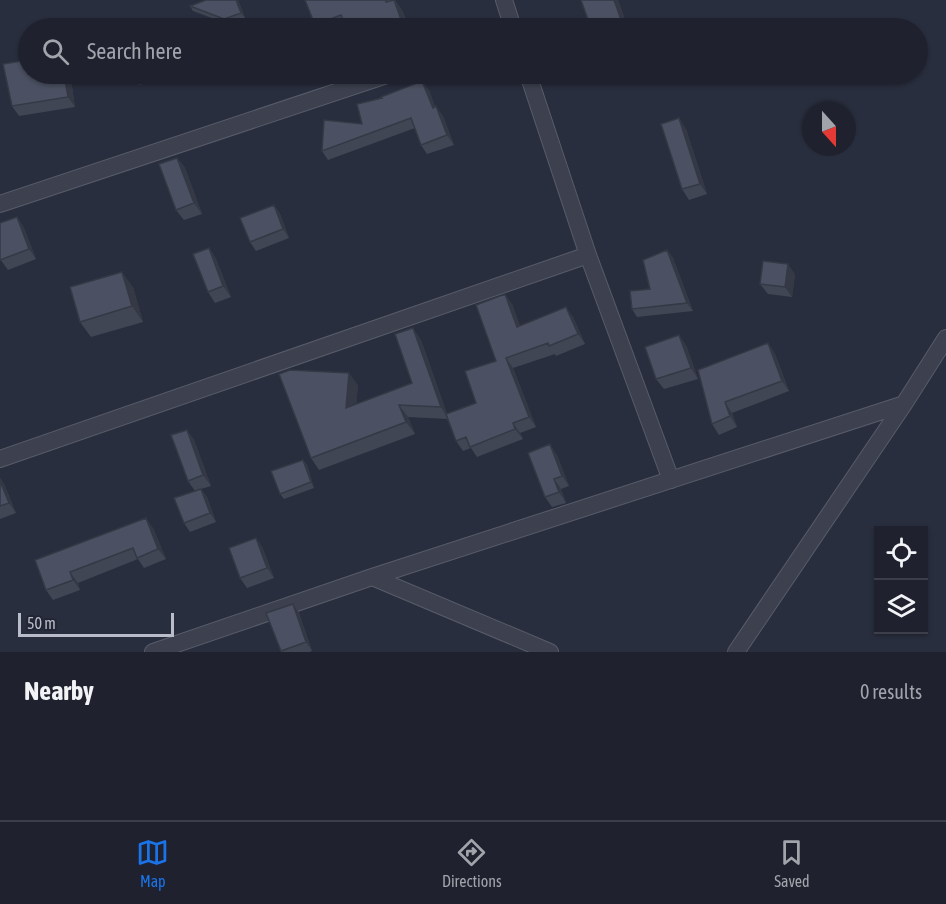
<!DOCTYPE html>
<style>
:root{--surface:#1f222e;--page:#272a36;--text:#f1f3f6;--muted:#a1a4aa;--line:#3c3f4a;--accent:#1a73e8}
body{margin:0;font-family:"Asap Condensed",sans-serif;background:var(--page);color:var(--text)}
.controls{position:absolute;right:18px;bottom:18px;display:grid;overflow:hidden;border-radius:0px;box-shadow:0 2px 4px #0004}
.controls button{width:54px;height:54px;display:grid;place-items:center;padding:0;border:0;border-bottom:2px solid var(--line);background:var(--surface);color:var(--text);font:30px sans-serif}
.compass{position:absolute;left:802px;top:102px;width:54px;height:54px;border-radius:50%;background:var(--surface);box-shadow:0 2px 4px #0004;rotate:159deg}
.scale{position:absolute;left:18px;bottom:15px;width:156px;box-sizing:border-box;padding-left:6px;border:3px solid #b9bdc9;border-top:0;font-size:16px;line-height:21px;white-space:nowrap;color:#b9bdc9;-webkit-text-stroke:4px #222634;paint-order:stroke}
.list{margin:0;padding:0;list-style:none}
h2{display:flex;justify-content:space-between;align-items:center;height:78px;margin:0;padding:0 24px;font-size:26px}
h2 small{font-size:20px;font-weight:400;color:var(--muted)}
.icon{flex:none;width:33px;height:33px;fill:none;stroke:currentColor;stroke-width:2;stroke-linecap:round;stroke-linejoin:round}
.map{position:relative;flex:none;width:946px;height:652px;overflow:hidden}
.search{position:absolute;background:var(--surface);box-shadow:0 2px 4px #0004;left:18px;right:18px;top:18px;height:66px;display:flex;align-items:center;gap:15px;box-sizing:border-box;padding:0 21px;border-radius:33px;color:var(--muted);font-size:22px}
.sheet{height:168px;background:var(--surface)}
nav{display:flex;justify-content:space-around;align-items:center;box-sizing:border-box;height:84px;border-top:2px solid var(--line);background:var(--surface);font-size:16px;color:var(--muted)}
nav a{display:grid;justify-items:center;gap:3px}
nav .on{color:var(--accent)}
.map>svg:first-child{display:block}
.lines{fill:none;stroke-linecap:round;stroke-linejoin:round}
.street-casing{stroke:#585c69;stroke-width:18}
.street{stroke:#3d414f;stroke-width:16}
.wall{fill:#404654}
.shaded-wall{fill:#343945}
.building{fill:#4b5162;stroke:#343945;stroke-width:1.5}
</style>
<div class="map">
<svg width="946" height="652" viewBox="0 0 946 652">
<rect width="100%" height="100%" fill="#292e3e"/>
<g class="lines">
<!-- street casing -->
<g class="street-casing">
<path id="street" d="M504 0 513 28
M528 74 588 255 671 480
M0 204 390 74
M0 459 588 255
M372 577 550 652
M153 652 372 577 904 404
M736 652 904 404 946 338"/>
</g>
<!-- street -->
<use href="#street" class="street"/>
</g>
<!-- wall -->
<path class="wall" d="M238 0 245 18 228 24 193 11 190 6Z
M305 0H395L403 12 409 28H317L315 25Z
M618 0 628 28H591Z
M70 74 75 107 19 116 12 106Z
M132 74H153L155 79 139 85Z
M429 90 435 107 443 116 454 145 427 154 421 145 415 128 328 160 322 151 362 124Z
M686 129 707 194 689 200 682 189Z
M177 158 185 168 202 214 184 220 176 210Z
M274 205 280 214 289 238 256 251 250 242Z
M17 217 24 228 36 259 8 270 0 259Z
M209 248 216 259 231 297 215 303 208 292Z
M667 250 673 258 693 311 637 317 632 309 650 289Z
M795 274 792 297 768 294 760 284Z
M133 287 143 322 91 337 80 322Z
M512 304 520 326 573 317 585 344 556 356 555 354 513 368 536 427 520 433 523 439 477 457 471 448 463 451 456 441 447 419 408 417 415 434 319 470 311 458 358 385 356 404 412 383 421 340 447 414 476 403 496 361Z
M768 343 775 354 789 391 732 413 737 427 719 435 712 424 698 370Z
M686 345 698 379 664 389 656 379Z
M187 430 194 440 211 486 201 489 207 497 216 522 190 532 184 523 195 491 188 481Z
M557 455 569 486 561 489 566 503 552 507 545 497Z
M303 460 307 465 314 488 284 499 280 494Z
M0 478 4 484 16 513 0 519Z
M153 528 166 559 144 568 138 559 78 583 80 590 53 600 46 590 35 560Z
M256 538 263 549 274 578 247 588 240 578Z
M293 604 299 613 312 651 309 652H281L266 613Z"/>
<!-- shaded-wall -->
<path class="shaded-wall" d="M236 0H238L245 18 241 13Z
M395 0 403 12 409 28H404Z
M614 0H618L628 28H625L623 25Z
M64 74H70L75 107 68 97Z
M422 81 429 90 439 117 433 108Z
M436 106 443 116 454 145 447 135Z
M679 118 686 129 707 194 700 184Z
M177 158 185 168 202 214 194 203Z
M274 205 280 214 289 238 283 229Z
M17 217 24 228 36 259 29 249Z
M209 248 216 259 231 297 223 286Z
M667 250 673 258 693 311 687 303Z
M788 264 795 274 792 297 785 287Z
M122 272 133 287 143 322 132 306Z
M505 294 512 304 524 337 517 327Z
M566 307 573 317 585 344 578 334Z
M413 328 421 340 449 420 441 407Z
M679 335 686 345 698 379 691 368Z
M768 343 775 354 789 391 782 381Z
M506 358 513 368 536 427 529 417Z
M349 373 358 385 355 420 346 408Z
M725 402 732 413 737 427 730 416Z
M399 405 408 417 415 434 406 422Z
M513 423 520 433 523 439 515 429Z
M187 430 194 440 211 486 203 475Z
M550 444 557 455 569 486 562 476Z
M303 460 307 465 314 488 311 482Z
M0 478 4 484 16 513 9 503 0 481Z
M554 479 561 489 566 503 559 492Z
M201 489 207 497 216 522 210 513Z
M146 518 153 528 166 559 158 549Z
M256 538 263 549 274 578 267 568Z
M70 572 78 583 80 590 73 580Z
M293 604 299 613 312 651 306 642Z"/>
<!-- building -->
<path class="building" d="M206 0H236L241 13 224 19 190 6Z
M305 0H386V2L394 0 404 28H347L341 15 315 25Z
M581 0H614L623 25 613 28H591Z
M28 60V74H64L68 97 12 106 3 64Z
M422 81 433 108 436 106 447 135 421 145 411 118 322 151 324 120 362 124 357 104 382 98 381 97Z
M679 118 700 184 682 189 661 124Z
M177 158 194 203 176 210 159 164Z
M274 205 283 229 250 242 240 218Z
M17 217 29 249 0 260V223Z
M209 248 223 286 208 292 193 254Z
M667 250 687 303 632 309 630 291 650 289 643 260Z
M763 261 788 264 785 287 760 284Z
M122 272 132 306 80 322 70 287Z
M505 294 517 327 566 307 578 334 549 346 548 343 506 358 529 417 513 423 515 429 470 447 466 437 456 441 446 414 476 403 465 371 496 361 476 305Z
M413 328 441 407 399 405 406 422 311 458 279 374 290 370 349 373 346 408 412 383 395 334Z
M679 335 691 368 656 379 645 347Z
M768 343 782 381 725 402 730 416 712 424 698 370Z
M187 430 203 475 188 481 171 435Z
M550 444 562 476 554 479 559 492 545 497 528 453Z
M303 460 311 482 280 494 271 471Z
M0 481 9 503 0 506Z
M201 489 210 513 184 523 174 498Z
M146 518 158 549 137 558 133 548 70 572 73 580 46 590 35 560Z
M256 538 267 568 240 578 229 548Z
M293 604 306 642 281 651 266 613Z"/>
</svg>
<div class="controls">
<button><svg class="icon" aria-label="locate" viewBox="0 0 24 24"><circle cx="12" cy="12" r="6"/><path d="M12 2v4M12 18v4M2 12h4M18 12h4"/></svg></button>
<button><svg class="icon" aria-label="layers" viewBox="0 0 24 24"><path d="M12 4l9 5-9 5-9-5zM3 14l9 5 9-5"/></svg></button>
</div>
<svg class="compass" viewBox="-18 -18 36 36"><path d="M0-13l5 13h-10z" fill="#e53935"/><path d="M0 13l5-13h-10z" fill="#a1a4aa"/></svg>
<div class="scale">50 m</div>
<div class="search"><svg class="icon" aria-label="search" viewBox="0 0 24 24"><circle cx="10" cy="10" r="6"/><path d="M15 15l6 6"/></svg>Search here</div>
</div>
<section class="sheet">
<h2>Nearby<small>0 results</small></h2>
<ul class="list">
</ul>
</section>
<nav>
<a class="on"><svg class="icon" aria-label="map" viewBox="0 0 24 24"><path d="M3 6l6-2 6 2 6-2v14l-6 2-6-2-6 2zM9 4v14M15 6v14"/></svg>Map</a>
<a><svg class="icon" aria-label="directions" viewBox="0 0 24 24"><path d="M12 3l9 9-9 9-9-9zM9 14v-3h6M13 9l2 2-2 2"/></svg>Directions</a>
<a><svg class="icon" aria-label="saved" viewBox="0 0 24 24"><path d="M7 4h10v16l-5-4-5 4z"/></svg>Saved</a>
</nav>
